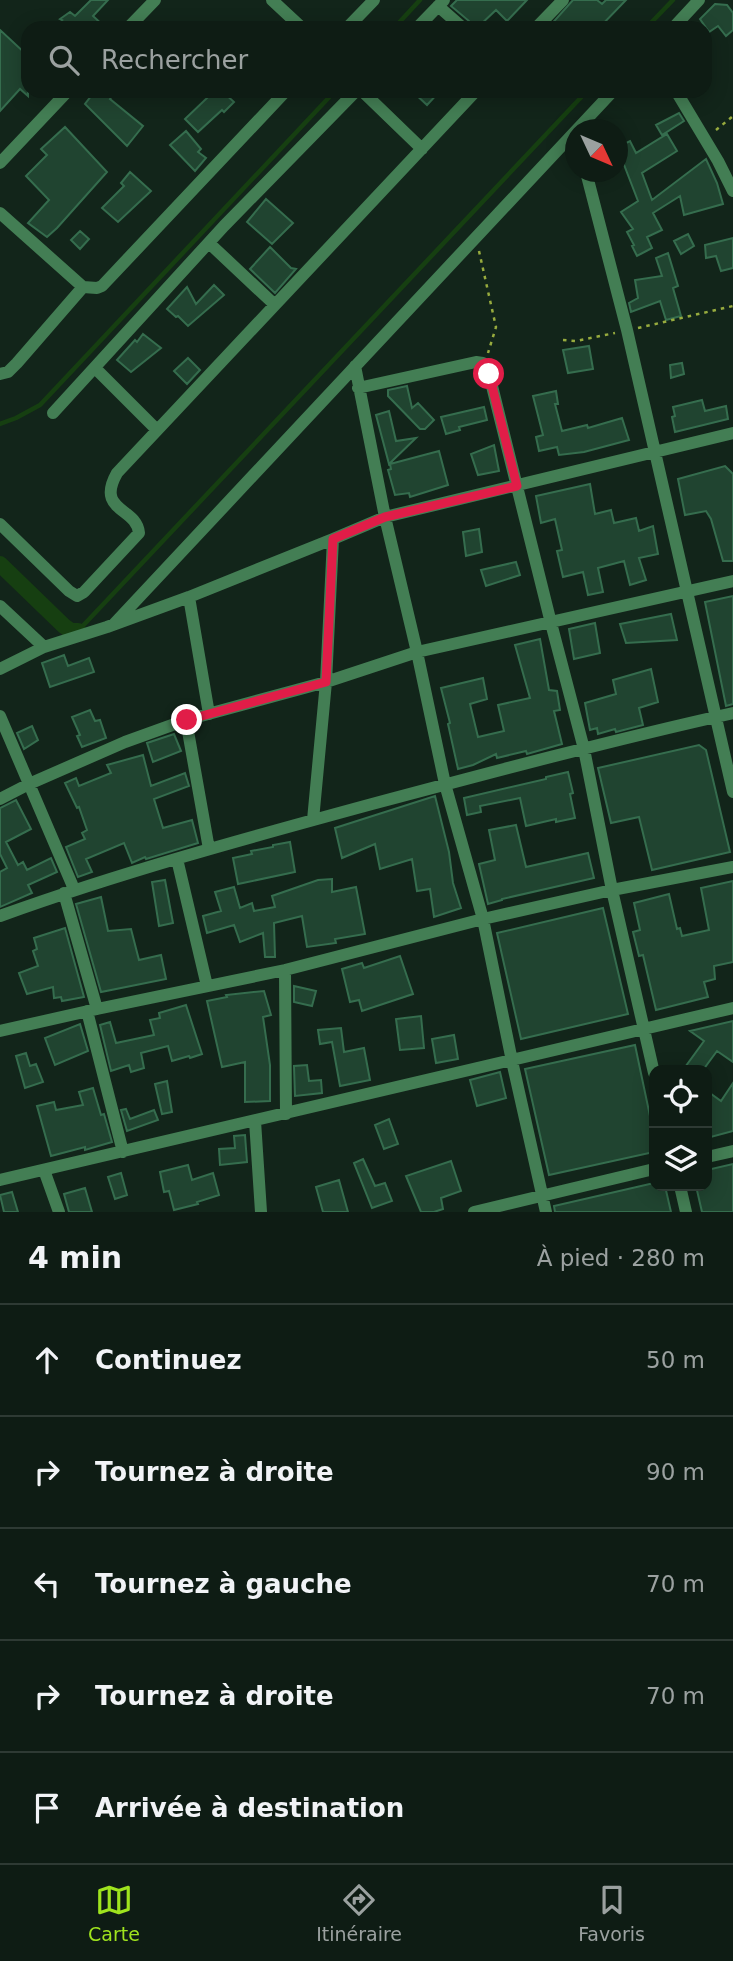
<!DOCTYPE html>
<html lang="fr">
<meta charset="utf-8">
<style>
:root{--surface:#0e1c14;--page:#1c2922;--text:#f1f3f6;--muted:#9ba1a0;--line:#2e3a34;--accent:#9fe31e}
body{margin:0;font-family:"DejaVu Sans",sans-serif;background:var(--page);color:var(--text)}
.controls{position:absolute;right:21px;bottom:21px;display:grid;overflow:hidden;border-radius:14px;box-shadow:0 4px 18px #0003}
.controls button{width:63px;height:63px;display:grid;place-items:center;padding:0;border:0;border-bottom:2px solid var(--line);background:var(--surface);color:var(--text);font:35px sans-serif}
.compass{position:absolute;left:565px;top:119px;width:63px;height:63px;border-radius:50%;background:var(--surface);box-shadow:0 4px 18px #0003;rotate:134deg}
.stop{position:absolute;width:21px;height:21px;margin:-16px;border:5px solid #e11d48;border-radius:50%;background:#fff}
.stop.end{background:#e11d48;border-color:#fff;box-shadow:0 2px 7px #0008}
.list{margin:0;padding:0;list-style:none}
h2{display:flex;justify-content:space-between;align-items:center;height:91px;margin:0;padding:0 28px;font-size:30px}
h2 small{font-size:23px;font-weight:400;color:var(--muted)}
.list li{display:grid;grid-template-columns:46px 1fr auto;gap:21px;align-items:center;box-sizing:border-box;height:112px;padding:0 28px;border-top:2px solid var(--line)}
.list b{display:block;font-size:26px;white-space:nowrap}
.list em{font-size:23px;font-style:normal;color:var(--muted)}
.icon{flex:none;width:38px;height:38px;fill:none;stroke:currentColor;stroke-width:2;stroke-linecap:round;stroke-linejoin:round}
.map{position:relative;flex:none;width:733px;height:1212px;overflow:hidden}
.search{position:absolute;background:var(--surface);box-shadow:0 4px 18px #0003;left:21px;right:21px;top:21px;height:77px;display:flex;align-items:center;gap:18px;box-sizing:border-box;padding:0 24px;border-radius:21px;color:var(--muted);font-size:26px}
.sheet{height:651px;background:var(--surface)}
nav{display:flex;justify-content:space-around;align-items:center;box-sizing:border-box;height:98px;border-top:2px solid var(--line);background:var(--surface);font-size:19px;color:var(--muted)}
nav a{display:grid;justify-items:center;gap:4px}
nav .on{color:var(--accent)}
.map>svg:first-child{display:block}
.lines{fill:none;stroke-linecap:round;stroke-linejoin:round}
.stream{stroke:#163f11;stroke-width:4.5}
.canal{stroke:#163f11;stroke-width:16}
.building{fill:#204430;stroke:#356d4e;stroke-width:2}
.path{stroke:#97ab3e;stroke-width:2.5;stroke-dasharray:3.5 5;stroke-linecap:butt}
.street{stroke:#437e54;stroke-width:12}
.route{stroke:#e11d48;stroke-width:9}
</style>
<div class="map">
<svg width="733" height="1212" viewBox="0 0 733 1212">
<rect width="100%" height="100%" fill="#12251a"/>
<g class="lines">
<!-- stream -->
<path class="stream" d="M394 28 420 0
M646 28 673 0
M0 424 16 418 40 405 335 91
M78 631 587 91"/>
<!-- canal -->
<path class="canal" d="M0 564 64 626 71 631H78"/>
</g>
<!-- building -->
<path class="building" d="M91 0H108L93 16 106 28H50L62 20 60 19 70 12 75 16Z
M457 0H527L507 21 496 10 477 28H472L469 21 451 6Z
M573 0H597L602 4 606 0H626L599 28H548Z
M715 4 727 5 733 13V30L726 36 718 26 709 32 700 19Z
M0 30 28 56V96L20 89 0 111Z
M95 91H116L110 99 143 126 127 146 85 104Z
M199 91H222L234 102 224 112 222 110 198 132 185 119 207 98Z
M412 91H440L427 105Z
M679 113 684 121 662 135 656 125Z
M65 127 107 172 57 228 47 237 28 223 49 200 26 176 47 155 41 149Z
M186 131 201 149 198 152 206 158 195 171 170 145Z
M667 134 677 151 642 173 652 200 706 159 717 183 723 204 684 215 680 196 653 213 662 230 647 237 652 248 637 256 632 246 634 245 627 232 633 229 621 212 638 201 621 157 618 158V147L630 141 636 153Z
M130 172 151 191 118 222 102 208 124 186 121 183Z
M266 199 293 223 272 244 247 222Z
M80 231 89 239 80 249 71 240Z
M688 234 694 246 681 254 674 241Z
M733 238V268L721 271 716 256 706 258 705 245Z
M270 247 291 268 296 269 275 293 250 269Z
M668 253 678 286 673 288 681 316 666 320 660 301 631 312 629 303 638 298 635 280 662 276 656 258Z
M214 285 224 295 188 326 178 316 176 317 167 309 187 287 196 304Z
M143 334 161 348 131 372 117 360 135 340 137 342Z
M589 346 593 369 568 373 563 350Z
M188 358 200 370 187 384 174 371Z
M682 363 684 374 671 378 670 365Z
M407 386 412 408 418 403 434 420 425 429H420L388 396V390Z
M556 391 558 404H555L562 431 587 425 588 428 622 418 629 440 584 452 559 455 557 447 539 451 536 437 543 435 533 396Z
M702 400 705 411 726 406 728 419 675 432 672 417 675 416 673 407Z
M484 407 487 420 459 427 460 430 446 434 441 417Z
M389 411 396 441 416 438 389 464 376 415Z
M494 445 499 471 478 475 471 454Z
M439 451 448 485 410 497 409 493 395 495 388 470 391 469 390 464Z
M725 466 733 474V561H723L711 519 706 511 685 515 678 479Z
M590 484 595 514 611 510 614 523 636 518 639 531 653 526 658 554 639 558 646 580 630 585 624 561 598 568 603 592 588 595 583 572 563 577 557 551 562 550 555 519 541 523 536 496Z
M479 529 482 552 466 556 463 532Z
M516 562 520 575 486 586 481 570Z
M733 596V704L726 706 705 602Z
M671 614 677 640 626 643 620 624Z
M595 623 600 653 574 659 569 629Z
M540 639 549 690 557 691 560 710 554 711 562 744 527 754 526 751 497 758 496 754 473 765 458 769 448 724 450 723 441 688 483 678 487 699 470 704 478 737 504 731 498 705 530 698 515 645Z
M64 655 68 666 89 658 94 672 50 687 42 663Z
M651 669 658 702 639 708 643 725 616 732 615 729 598 734 597 728 590 730 585 703 616 694 613 680Z
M90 710 95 721 100 720 106 738 82 747 77 736 80 735 72 717Z
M32 726 38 740 24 749 17 733Z
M174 734 181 751 153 762 147 743Z
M699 745 706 750 730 852 652 870 639 817 611 823 598 768Z
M143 755 151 786 185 773 189 786 154 799 163 828 192 820 198 843 146 859 145 857 132 863 124 843 86 859 92 872 78 877 66 847 85 839 82 833 87 830 79 807 77 808 65 783 76 778 79 786 111 773 107 765Z
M568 772 573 793 570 794 575 818 556 822V819L526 826 520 798 480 806 481 812 467 815 464 798 546 779V777Z
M435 796 449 852 453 883 461 908 434 917 430 889 417 891 412 859 380 869 375 844 342 858 335 828Z
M16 800 31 829 6 842 18 865 23 862 27 870 51 858 57 872 28 885 32 893 0 907V872L7 868 0 854V808Z
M516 825 526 867 588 853 594 878 502 899V900L488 904 479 864 495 860 489 830Z
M290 842 295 872 238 884 233 858 252 854 251 851 273 847V845Z
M332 879V892L356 887 365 934 335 939 336 943 307 947 302 916 274 923 275 957H265L263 933 240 942 234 925 207 933 203 916 221 911 215 892 234 887 240 908 252 903 254 911 275 907 272 896 318 880Z
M165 880 173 923 159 926 152 882Z
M733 881V962L714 966 715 979 704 982 708 997 656 1010 643 955 639 956 633 932 640 930 634 903 669 894 677 929 680 928 682 936 709 930 701 888Z
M101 897 108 931 131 929 139 960 161 955 166 979 101 992 76 904Z
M603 908 628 1014 521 1039 497 933Z
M65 928 84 997 62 1001 61 997 54 998 53 987 27 994 19 973 38 966 33 951 37 949 34 938Z
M400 956 413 994 362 1011 359 1000 350 1002 342 969 362 963 364 968Z
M294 986 316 991 312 1006 294 1002Z
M264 991 271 1015 263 1017 270 1065V1101L245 1102V1062L222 1067 207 1001 227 997 226 995Z
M186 1005 202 1054 190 1058 189 1056 172 1061 168 1046 141 1053 144 1068 131 1072 129 1065 111 1071 100 1025 110 1022 116 1043 154 1035 150 1020 160 1018 159 1013Z
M421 1016 424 1048 400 1050 396 1019Z
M733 1021V1062L717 1051 703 1070H683L704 1041 690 1031Z
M80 1024 88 1051 55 1065 45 1038Z
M341 1028 344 1052 364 1048 370 1080 340 1086 332 1042 320 1044 318 1030Z
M454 1035 458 1059 436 1063 432 1039Z
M635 1045 654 1135V1152L549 1175 525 1069Z
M26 1053 30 1066 36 1064 43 1082 25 1088 16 1056Z
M307 1065 309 1081 321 1080 322 1093 295 1096 294 1066Z
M500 1072 506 1098 477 1106 470 1080Z
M167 1081 172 1112 162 1114 155 1084Z
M733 1083V1131L707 1138V1091L721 1101Z
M93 1088 101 1115 104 1114 112 1142 85 1150V1147L51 1156 37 1106 54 1102 56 1110 83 1105 79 1092Z
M126 1109 130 1119 154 1110 158 1120 127 1131 121 1110Z
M389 1119 398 1144 384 1149 375 1125Z
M245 1135 247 1162 220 1165 219 1149 235 1148 234 1136Z
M363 1159 375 1186 385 1183 392 1201 372 1208 354 1163Z
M451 1161 461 1191 441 1198 443 1209 434 1212H421L406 1176Z
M733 1164V1212H702L696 1186H707V1170Z
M188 1165 192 1180 213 1173 219 1195 197 1202 198 1204 174 1210 169 1191 164 1192 160 1172Z
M121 1173 127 1195 115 1199 108 1177Z
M339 1180 348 1212H323L316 1187Z
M654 1183V1186H665L671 1212H555L554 1206Z
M85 1188 92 1212H69L64 1194Z
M12 1192 18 1212H4L0 1195Z"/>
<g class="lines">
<!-- path -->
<path class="path" d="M716 130 733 116
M479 251 496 327 488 353
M638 328 733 306
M563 340 576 341 615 333"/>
<!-- street -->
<path class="street" d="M272 0 302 28
M438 6 463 28
M128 28 155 0
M347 28 374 0
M417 28 444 0
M536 28 563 0
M673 28 699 0
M362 91 422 149
M676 91 718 161 733 191
M0 163 68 91
M586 172 627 330 733 792
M0 213 83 287 97 288 102 286 286 91
M209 243 275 305
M355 366 385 517 417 652 445 784 483 919 512 1061 546 1212
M95 368 157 430
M0 374 8 372 17 363 83 287
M358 388 476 362 483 363 489 374 551 623 584 749 612 890 654 1073
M53 413 224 226 356 91
M0 524 69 591 77 596 84 592 139 533C137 507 95 512 117 473L476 91
M189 597 209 714
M0 606 44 647
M114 624 613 91
M0 669 44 647 107 627 189 597 333 539
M0 716 74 889
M186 720 209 849
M0 799 29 784 125 742 186 720 326 682 417 652 733 581
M313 820 326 682 333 539 385 517 733 433
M177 859 207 986
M64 893 97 1009
M0 916C122 872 247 838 372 804 492 772 612 740 733 713
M285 970 286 1114
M87 1011 123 1152
M0 1031 97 1009 285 970 483 919 612 890 733 867
M255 1121 261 1212
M707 1157 733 1151
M44 1170 59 1212
M0 1180 733 1008
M680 1186 686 1212
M474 1212 654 1169"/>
</g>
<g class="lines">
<!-- route -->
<path class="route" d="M187 720 326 682 333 539 385 517 517 486 489 374"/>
</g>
</svg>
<div class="controls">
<button><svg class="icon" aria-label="locate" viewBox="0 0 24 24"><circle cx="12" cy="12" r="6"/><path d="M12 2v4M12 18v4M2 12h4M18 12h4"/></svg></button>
<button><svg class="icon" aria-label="layers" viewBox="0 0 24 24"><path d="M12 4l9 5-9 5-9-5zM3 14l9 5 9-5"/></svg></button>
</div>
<svg class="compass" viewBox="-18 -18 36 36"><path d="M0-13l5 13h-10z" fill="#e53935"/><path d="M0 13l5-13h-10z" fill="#9ba1a0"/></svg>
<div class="stop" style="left:489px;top:374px"></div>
<div class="stop end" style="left:187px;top:720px"></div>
<div class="search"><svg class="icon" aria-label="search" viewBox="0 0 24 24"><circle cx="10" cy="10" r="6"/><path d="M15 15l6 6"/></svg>Rechercher</div>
</div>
<section class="sheet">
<h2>4 min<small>À pied · 280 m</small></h2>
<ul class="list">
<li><svg class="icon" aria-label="ahead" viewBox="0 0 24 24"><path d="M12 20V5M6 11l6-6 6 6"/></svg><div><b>Continuez</b></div><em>50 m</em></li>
<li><svg class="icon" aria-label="right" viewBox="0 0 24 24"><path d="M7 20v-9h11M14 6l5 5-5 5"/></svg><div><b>Tournez à droite</b></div><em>90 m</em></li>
<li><svg class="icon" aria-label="left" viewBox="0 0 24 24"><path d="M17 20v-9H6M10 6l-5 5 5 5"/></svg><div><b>Tournez à gauche</b></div><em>70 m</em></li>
<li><svg class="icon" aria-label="right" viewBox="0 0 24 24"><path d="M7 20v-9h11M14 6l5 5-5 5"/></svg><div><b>Tournez à droite</b></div><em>70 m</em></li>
<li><svg class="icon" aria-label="arrive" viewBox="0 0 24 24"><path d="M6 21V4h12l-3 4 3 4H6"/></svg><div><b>Arrivée à destination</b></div></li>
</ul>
</section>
<nav>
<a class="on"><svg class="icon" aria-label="map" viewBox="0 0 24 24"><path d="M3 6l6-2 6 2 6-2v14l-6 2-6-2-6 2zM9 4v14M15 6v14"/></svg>Carte</a>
<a><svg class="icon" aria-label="directions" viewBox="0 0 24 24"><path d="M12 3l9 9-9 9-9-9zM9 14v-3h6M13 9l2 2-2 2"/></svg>Itinéraire</a>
<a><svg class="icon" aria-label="saved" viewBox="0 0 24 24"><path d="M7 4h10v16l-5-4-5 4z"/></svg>Favoris</a>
</nav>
